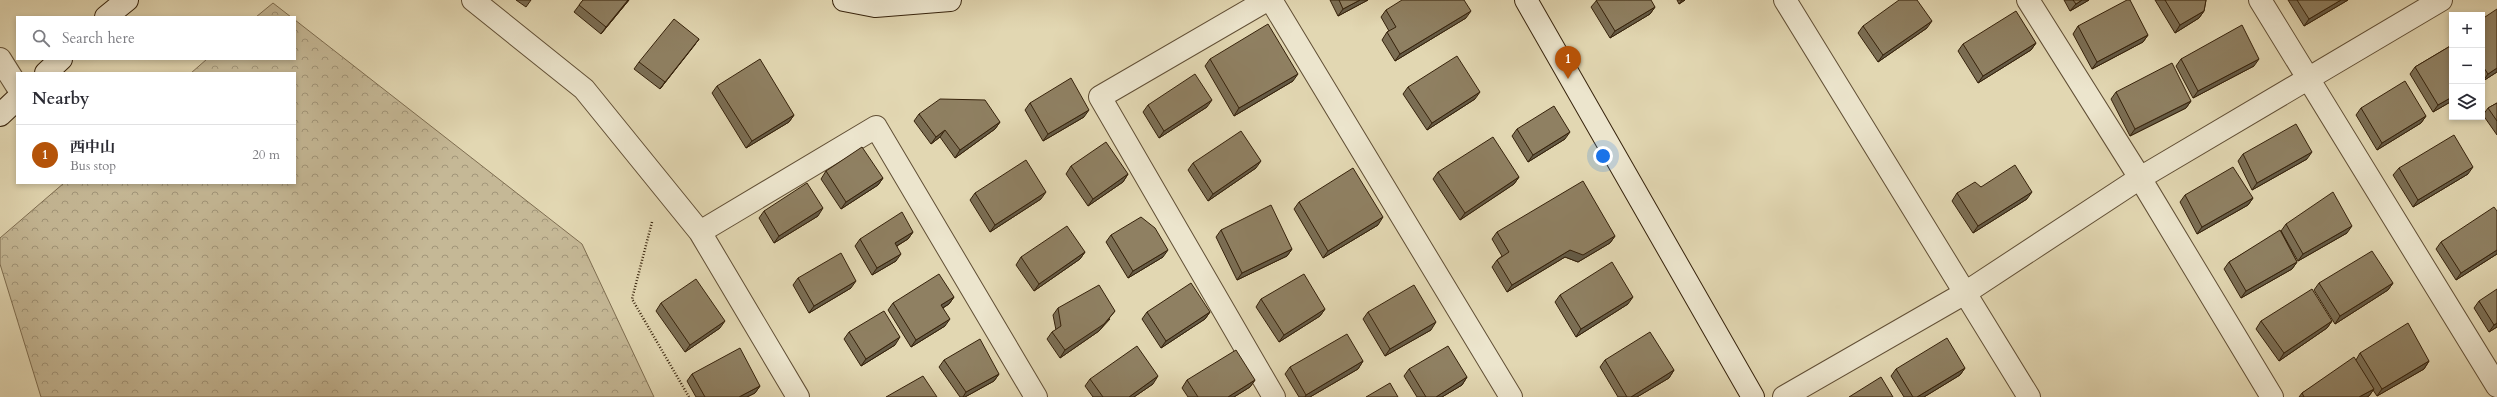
<!DOCTYPE html>
<meta charset="utf-8">
<style>
:root{--surface:#fff;--page:#f2f2f3;--text:#2b2b33;--muted:#7c7c81;--line:#e1e1e2;--accent:#b45309}
body{margin:0;font-family:Cardo,"Noto Serif JP",serif;background:var(--page);color:var(--text)}
.controls{position:absolute;right:12px;top:12px;display:grid;overflow:hidden;border-radius:0px;box-shadow:0 2px 6px #0003}
.controls button{width:36px;height:36px;display:grid;place-items:center;padding:0;border:0;border-bottom:1px solid var(--line);background:var(--surface);color:var(--text);font:20px sans-serif}
.you{position:absolute;left:1603px;top:156px;width:14px;height:14px;margin:-10px;border:3px solid #fff;border-radius:50%;background:#1a73e8;box-shadow:0 0 0 6px #1a73e833}
.badge{display:grid;place-items:center;width:26px;height:26px;border-radius:50%;background:var(--accent);color:#fff;font-size:13px;font-weight:700}
.pin{position:absolute;translate:-50% -33px;filter:drop-shadow(0 1px 2px #0008)}
.pin::after{content:'';position:absolute;top:21px;width:14px;height:12px;background:inherit;clip-path:polygon(0 0,100% 0,50% 100%)}
.list{margin:0;padding:0;list-style:none}
h2{display:flex;justify-content:space-between;align-items:center;height:52px;margin:0;padding:0 16px;font-size:17px}
h2 small{font-size:13px;font-weight:400;color:var(--muted)}
.list li{display:grid;grid-template-columns:26px 1fr auto;gap:12px;align-items:center;box-sizing:border-box;height:60px;padding:0 16px;border-top:1px solid var(--line)}
.list b{display:block;font-size:15px;white-space:nowrap}
.list p{margin:0;font-size:13px;white-space:nowrap;color:var(--muted)}
.list em{font-size:13px;font-style:normal;color:var(--muted)}
.icon{flex:none;width:22px;height:22px;fill:none;stroke:currentColor;stroke-width:2;stroke-linecap:round;stroke-linejoin:round}
.map{position:relative;flex:none;width:2497px;height:397px;overflow:hidden}
.search{position:absolute;background:var(--surface);box-shadow:0 2px 6px #0003;left:16px;top:16px;width:280px;height:44px;display:flex;align-items:center;gap:10px;box-sizing:border-box;padding:0 14px;border-radius:0px;color:var(--muted);font-size:15px}
.panel{position:absolute;background:var(--surface);box-shadow:0 2px 6px #0003;left:16px;top:72px;width:280px;height:112px;border-radius:0px}
.map>svg:first-child{display:block}
.forest{fill:url(#forest-crowns);stroke:#7e6d50}
.lines{fill:none;stroke-linecap:round;stroke-linejoin:round}
.street-casing{stroke:#614f35;stroke-width:24}
.secondary-casing{stroke:#36220b;stroke-width:24}
.path{stroke:#36220b;stroke-width:2.5;stroke-dasharray:1 2;stroke-linecap:butt}
.street{stroke:#ece5cd;stroke-width:22}
.secondary{stroke:#ece5cd;stroke-width:22}
.wall{fill:#7b6e54;stroke:#36220b}
.shaded-wall{fill:#645a45;stroke:#36220b}
.building{fill:#8f8062;stroke:#36220b}
</style>
<div class="map">
<svg width="2497" height="397" viewBox="0 0 2497 397">
<defs>
<pattern id="forest-crowns" width="20" height="18" patternUnits="userSpaceOnUse"><rect width="20" height="18" fill="#c5b896"/><path d="M2 6a3 3 0 1 1 6 0M12 15a3 3 0 1 1 6 0" fill="none" stroke="#a19579"/></pattern>
</defs>
<rect width="100%" height="100%" fill="#e2d7b2"/>
<filter id="stains"><feTurbulence type="fractalNoise" baseFrequency=".005" numOctaves="4"/><feColorMatrix values="0 0 0 0 .2 0 0 0 0 .09 0 0 0 0 .02 0 0 0 .5 -.17"/></filter>
<radialGradient id="worn" r=".72"><stop offset=".6" stop-color="#630" stop-opacity="0"/><stop offset="1" stop-color="#630" stop-opacity=".3"/></radialGradient>
<!-- forest -->
<path class="forest" d="M273 3 291 17H256Z
M295 20 582 244 654 397H41L0 264V238L64 183H295V73H191L207 59H295Z"/>
<g class="lines">
<!-- street casing -->
<g class="street-casing">
<path id="street" d="M473 0 584 89 700 232 798 397
M1267 0 1100 97 1274 397
M1271 0 1511 397
M1785 0 2029 397
M2028 0 2140 178 2272 397
M2260 0 2497 386
M0 59 17 86
M700 232 876 127 1036 397
M1784 397 1965 293 2140 178 2441 0"/>
</g>
<!-- secondary casing -->
<g class="secondary-casing">
<path id="secondary" d="M844 0 875 6 950 0
M1526 0 1753 397
M106 17 127 0
M46 73 61 59
M0 115 17 99"/>
</g>
<!-- path -->
<path class="path" d="M652 222 632 299 689 397"/>
<!-- street -->
<use href="#street" class="street"/>
<!-- secondary -->
<use href="#secondary" class="secondary"/>
</g>
<!-- wall -->
<path class="wall" d="M516 0H531L526 7Z
M583 0H629L601 34 574 12Z
M1330 0H1368L1338 16Z
M1597 0 1655 7 1650 14 1610 38 1591 7Z
M1677 0H1685L1679 4Z
M2064 0H2089L2070 11Z
M2155 0H2206L2204 11 2199 18 2175 33Z
M2288 0H2348L2304 26Z
M1386 10 1466 18 1395 61 1382 40 1387 32 1389 31 1381 17Z
M2482 19 2497 72 2483 81 2482 80Z
M1863 26 1927 28 1878 62 1858 33Z
M2078 26 2148 35 2143 42 2092 69 2073 34Z
M699 39 660 89 634 69 639 62Z
M2036 43 2031 50 1978 83 1958 51 1963 44Z
M2452 45V101L2433 112 2410 74 2415 67Z
M1210 59 1293 81 1234 116 1205 66Z
M2181 59 2254 66 2193 98 2176 66Z
M717 86 794 115 789 122 746 148 712 93Z
M1408 87 1475 99 1427 130 1403 94Z
M2116 92 2191 101 2186 108 2130 136 2111 99Z
M1030 103 1084 117 1043 141 1025 110Z
M2497 103V135L2483 115 2488 108Z
M1148 105 1207 107 1159 138 1143 112Z
M2361 108 2426 116 2421 123 2377 150 2356 115Z
M919 114 1000 122 995 129 955 158 940 137 931 144 914 121Z
M1517 129 1565 139 1528 162 1512 136Z
M2243 154 2307 159 2252 190 2238 161Z
M1193 163 1256 168 1208 201 1188 170Z
M1071 166 1128 174 1123 182 1088 206 1066 174Z
M2399 168 2468 174 2413 207 2393 175Z
M826 171 883 178 878 185 841 209 821 179Z
M1438 172 1519 177 1514 184 1460 220 1433 179Z
M1981 187 2027 199 1973 233 1952 201 1957 193Z
M975 193 1041 199 990 232 970 200Z
M2185 195 2253 198 2248 205 2197 234 2180 202Z
M1299 202 1378 225 1323 258 1294 209Z
M764 211 818 216 774 243 759 218Z
M2497 211V254L2456 280 2436 249 2441 242Z
M2286 224 2347 233 2298 261 2281 231 2297 262 2292 269 2241 298 2224 269 2229 262 2281 231Z
M1221 230 1292 249 1287 256 1237 280 1216 237Z
M913 232 908 239 897 246 896 261 872 275 855 246 860 239Z
M1497 232 1615 236 1610 243 1578 262 1565 257 1507 292 1492 267 1497 260 1502 256 1492 239Z
M1111 235 1163 257 1128 278 1106 242Z
M1085 252 1080 259 1034 291 1016 265 1021 257Z
M798 278 851 288 809 313 793 285Z
M2319 283H2393L2388 290 2335 324 2314 290Z
M1560 295 1628 304 1576 337 1555 302Z
M954 297 949 304 943 308 945 326 911 347 888 310 893 303Z
M1261 299 1325 309 1320 316 1279 342 1256 307Z
M2479 301 2497 327 2489 332 2474 308Z
M661 303 720 328 685 352 656 311Z
M1058 308 1110 319 1099 331 1060 358 1047 339 1052 332 1056 330 1053 315Z
M1147 312H1210L1205 319 1161 348 1142 319Z
M1368 312 1431 330 1385 356 1363 319Z
M2261 321H2332L2327 328 2279 361 2256 329Z
M849 332 895 345 861 366 844 339Z
M2360 353 2429 361 2424 369 2377 396 2373 390 2369 396 2367 397H2299L2302 393 2356 360Z
M944 360 999 374 994 381 965 397H960L939 367Z
M1605 360 1674 370 1669 378 1637 397H1618L1600 367Z
M1363 361 1358 369 1310 397H1299L1285 374 1290 367Z
M1965 368 1960 375 1924 397H1904L1891 376 1896 369Z
M1409 369 1467 377 1462 385 1442 397H1417L1404 376Z
M692 374 760 386 755 393 747 397H696L687 381Z
M1090 379 1153 384 1134 397H1093L1085 386Z
M1187 380H1255L1250 387 1234 397H1188L1182 388Z"/>
<!-- shaded-wall -->
<path class="shaded-wall" d="M628 0H629L601 34 606 27Z
M1360 0H1368L1338 16 1343 9Z
M1682 0H1685L1679 4Z
M2082 0H2089L2070 11 2076 4Z
M2341 0H2348L2304 26 2309 19Z
M1655 7 1650 14 1610 38 1615 31Z
M1471 11 1466 18 1395 61 1400 54Z
M2204 11 2199 18 2175 33 2180 25Z
M1932 21 1927 28 1878 62 1883 55Z
M2148 35 2143 42 2092 69 2097 62Z
M699 39 694 46 660 89 665 82Z
M2036 43 2031 50 1978 83 1983 76Z
M2259 59 2254 66 2193 98 2198 91Z
M2497 68V72L2483 81 2488 74Z
M1298 74 1293 81 1234 116 1239 108Z
M1480 92 1475 99 1427 130 1432 123Z
M2452 97V101L2433 112 2438 105Z
M1212 100 1207 107 1159 138 1164 131Z
M2191 101 2186 108 2130 136 2135 129Z
M1089 110 1084 117 1043 141 1048 134Z
M794 115 789 122 746 148 752 141Z
M2426 116 2421 123 2377 150 2382 143Z
M1000 122 995 129 955 158 960 150Z
M945 130 940 137 931 144 936 137Z
M1570 132 1565 139 1528 162 1533 155Z
M2312 152 2307 159 2252 190 2257 183Z
M1261 161 1256 168 1208 201 1213 194Z
M2473 167 2468 174 2413 207 2418 200Z
M1128 174 1123 182 1088 206 1093 199Z
M1519 177 1514 184 1460 220 1465 213Z
M883 178 878 185 841 209 846 202Z
M1046 192 1041 199 990 232 995 225Z
M2032 192 2027 199 1973 233 1978 226Z
M2253 198 2248 205 2197 234 2202 227Z
M823 208 818 216 774 243 779 236Z
M1383 217 1378 225 1323 258 1328 251Z
M2352 226 2347 233 2298 261 2303 254Z
M913 232 908 239 890 250 895 243Z
M1615 236 1610 243 1578 262 1565 257 1507 292 1512 285 1570 250Z
M1292 249 1287 256 1237 280 1242 273Z
M1168 250 1163 257 1128 278 1133 271Z
M2497 250V254L2456 280 2461 273Z
M1085 252 1080 259 1034 291 1039 284Z
M901 254 896 261 872 275 877 268Z
M2297 262 2292 269 2241 298 2246 291Z
M856 281 851 288 809 313 814 306Z
M2393 283 2388 290 2335 324 2340 316Z
M954 297 949 304 936 312 941 305Z
M1633 297 1628 304 1576 337 1581 329Z
M1325 309 1320 316 1279 342 1284 335Z
M1115 311 1099 331 1060 358 1065 350Z
M1210 312 1205 319 1161 348 1166 341Z
M950 319 945 326 911 347 916 340Z
M725 321 720 328 685 352 690 345Z
M2332 321 2327 328 2279 361 2284 353Z
M1436 322 1431 330 1385 356 1390 349Z
M2497 323V327L2489 332 2494 325Z
M900 337 895 345 861 366 866 359Z
M1363 361 1358 369 1310 397H1305L1306 395Z
M2429 361 2424 369 2377 396 2382 389Z
M1965 368 1960 375 1924 397H1917Z
M1674 370 1669 378 1637 397H1631Z
M999 374 994 381 965 397H963L966 392Z
M1158 376 1153 384 1134 397H1129Z
M1467 377 1462 385 1442 397H1436Z
M1255 380 1250 387 1234 397H1228Z
M760 386 755 393 747 397H739Z
M2374 389 2369 396 2367 397H2359Z"/>
<!-- building -->
<path class="building" d="M583 0H628L606 27 579 5Z
M1339 0H1360L1343 9Z
M1402 0H1464L1471 11 1400 54 1387 32 1396 27 1386 10Z
M1596 0H1651L1655 7 1615 31Z
M1899 0H1917L1932 21 1883 55 1863 26Z
M2073 0H2082L2076 4Z
M2127 0H2130L2148 35 2097 62 2078 26Z
M2165 0H2206L2204 11 2180 25Z
M2297 0H2341L2309 19Z
M2497 9V68L2488 74 2482 65V19Z
M2016 11 2036 43 1983 76 1963 44Z
M674 19 699 39 665 82 639 62Z
M1268 24 1298 74 1239 108 1210 59Z
M2242 25 2259 59 2198 91 2181 59Z
M2452 45V97L2438 105 2415 67Z
M1457 56 1480 92 1432 123 1408 87Z
M760 59 794 115 752 141 717 86Z
M2172 63 2191 101 2135 129 2116 92Z
M1195 74 1212 100 1164 131 1148 105Z
M1071 78 1089 110 1048 134 1030 103Z
M2405 81 2426 116 2382 143 2361 108Z
M940 99 985 100 1000 122 960 150 945 130 936 137 919 114Z
M2497 103V121L2488 108Z
M1554 106 1570 132 1533 155 1517 129Z
M2296 124 2312 152 2257 183 2243 154Z
M1241 131 1261 161 1213 194 1193 163Z
M2454 135 2473 167 2418 200 2399 168Z
M1493 137 1519 177 1465 213 1438 172Z
M1106 142 1128 174 1093 199 1071 166Z
M862 147 883 178 846 202 826 171Z
M1026 160 1046 192 995 225 975 193Z
M2015 165 2032 192 1978 226 1957 193 1975 182 1981 187Z
M2233 167 2253 198 2202 227 2185 195Z
M1353 168 1383 217 1328 251 1299 202Z
M1583 181 1615 236 1583 255 1570 250 1512 285 1497 260 1509 252 1497 232Z
M807 183 823 208 779 236 764 211Z
M2333 192 2352 226 2303 254 2286 224Z
M1271 205 1292 249 1242 273 1221 230Z
M2494 207 2497 211V250L2461 273 2441 242Z
M902 212 913 232 895 243 901 254 877 268 860 239Z
M1141 217 1155 228 1168 250 1133 271 1111 235Z
M1067 226 1085 252 1039 284 1021 257Z
M2280 230 2297 262 2246 291 2229 262Z
M2372 251 2393 283 2340 316 2319 283Z
M841 253 856 281 814 306 798 278Z
M1612 262 1633 297 1581 329 1560 295Z
M939 274 954 297 941 305 950 319 916 340 893 303Z
M1304 274 1325 309 1284 335 1261 299Z
M696 279 725 321 690 345 661 303Z
M1191 283 1210 312 1166 341 1147 312Z
M1099 285 1115 311 1104 324 1065 350 1052 332 1061 326 1058 308Z
M1414 285 1436 322 1390 349 1368 312Z
M2312 289 2332 321 2284 353 2261 321Z
M2497 289V323L2494 325 2479 301Z
M884 311 900 337 866 359 849 332Z
M2408 323 2429 361 2382 389 2360 353Z
M1650 332 1674 370 1631 397H1627L1605 360Z
M1347 334 1363 361 1306 395 1290 367Z
M1947 338 1965 368 1917 397H1913L1896 369Z
M980 339 999 374 966 392 944 360Z
M1137 346 1158 376 1129 397H1103L1090 379Z
M1448 346 1467 377 1436 397H1426L1409 369Z
M740 348 760 386 739 397H705L692 374Z
M1236 350 1255 380 1228 397H1198L1187 380Z
M2354 357 2374 389 2359 397H2304L2302 393Z
M923 376 937 397H886Z
M1881 377 1893 397H1849Z
M1390 383 1398 397H1366Z"/>
<rect width="100%" height="100%" filter="url(#stains)"/>
<rect width="100%" height="100%" fill="url(#worn)"/>
</svg>
<div class="controls">
<button>+</button>
<button>−</button>
<button><svg class="icon" aria-label="layers" viewBox="0 0 24 24"><path d="M12 4l9 5-9 5-9-5zM3 14l9 5 9-5"/></svg></button>
</div>
<div class="you"></div>
<div class="pin badge" style="left:1568px;top:79px">1</div>
<div class="search"><svg class="icon" aria-label="search" viewBox="0 0 24 24"><circle cx="10" cy="10" r="6"/><path d="M15 15l6 6"/></svg>Search here</div>
<section class="panel">
<h2>Nearby<small></small></h2>
<ul class="list">
<li><span class="badge">1</span><div><b>西中山</b><p>Bus stop</p></div><em>20 m</em></li>
</ul>
</section>
</div>
